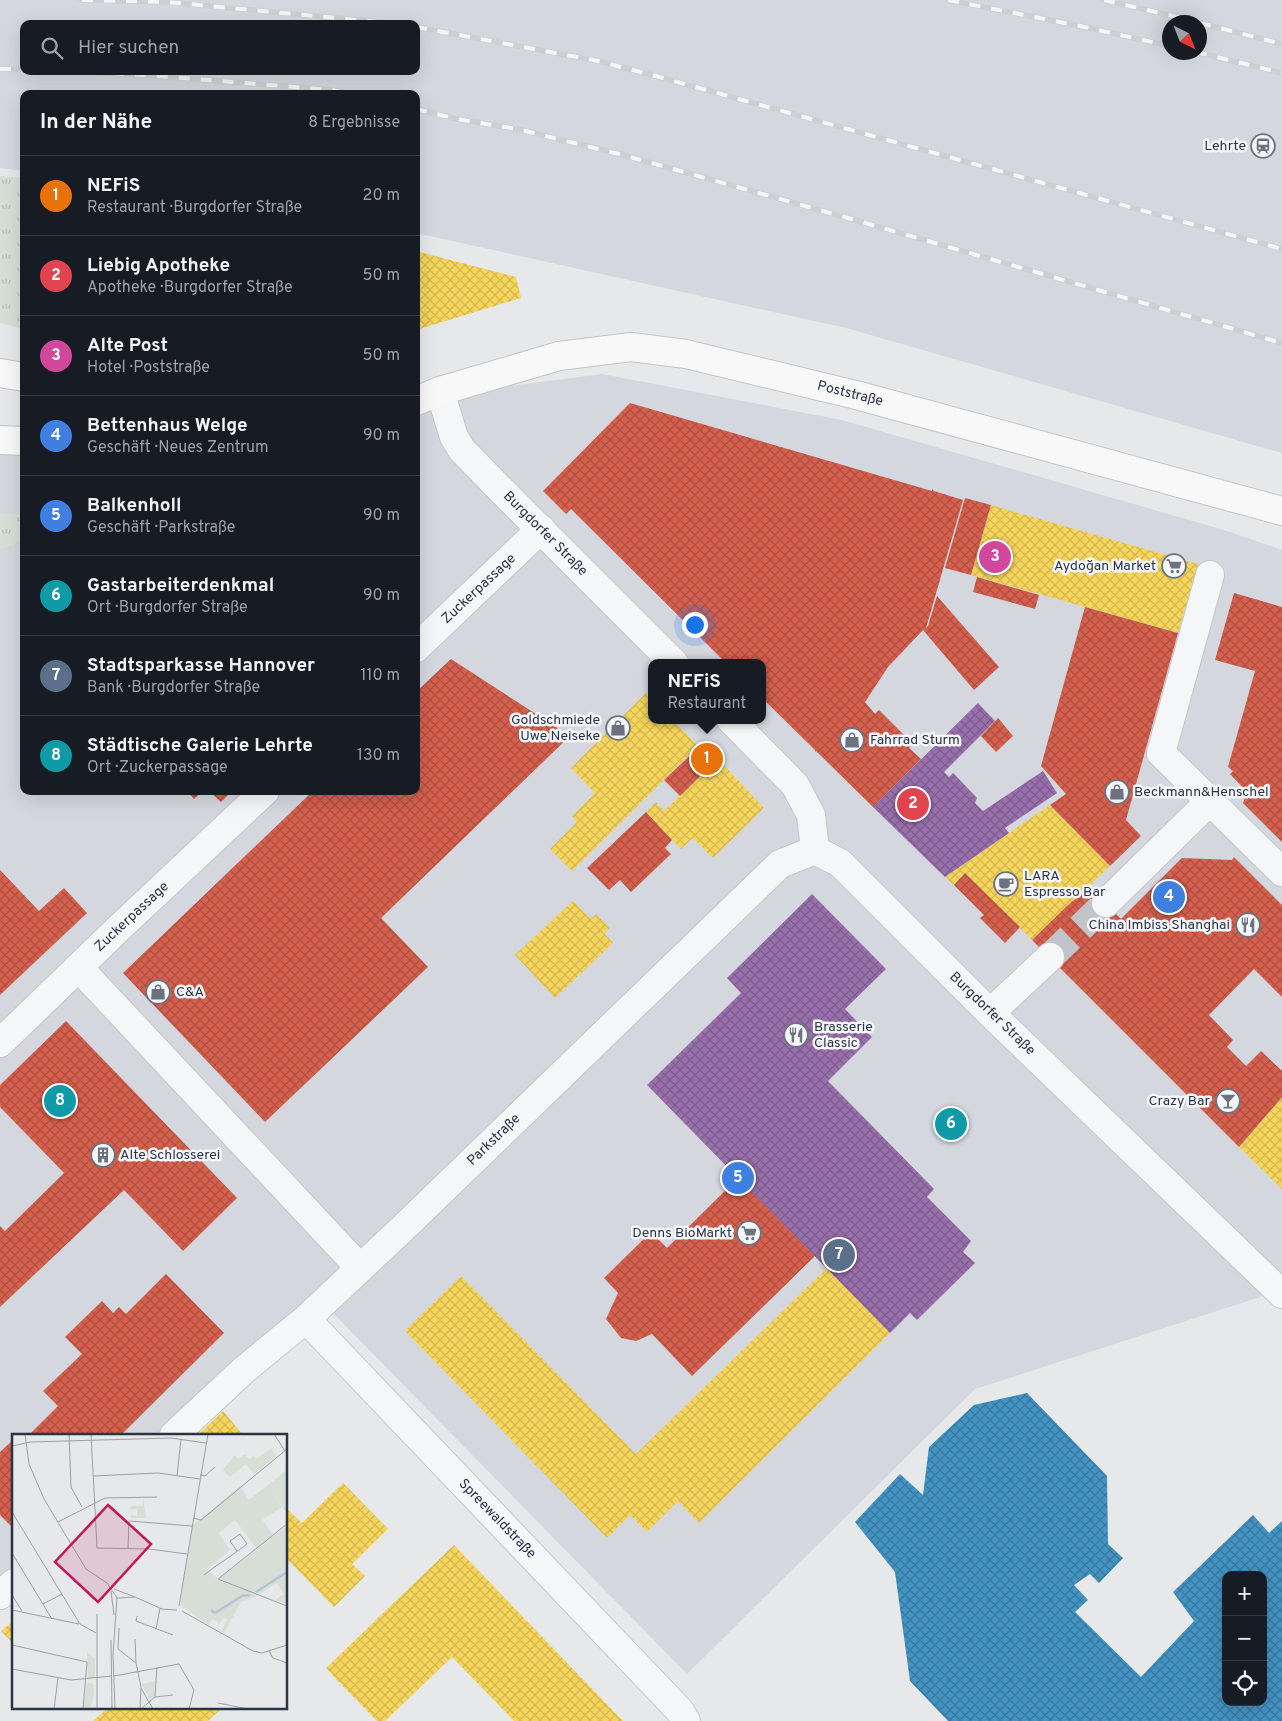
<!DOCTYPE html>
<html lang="de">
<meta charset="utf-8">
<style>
:root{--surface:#171b24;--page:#20242c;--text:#f1f3f6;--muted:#9ea1a6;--line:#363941;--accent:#0f766e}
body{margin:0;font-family:Overpass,sans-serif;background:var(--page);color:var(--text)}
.controls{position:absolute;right:15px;bottom:15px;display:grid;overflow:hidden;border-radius:10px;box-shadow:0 5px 20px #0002}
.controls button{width:45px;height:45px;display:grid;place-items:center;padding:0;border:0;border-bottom:1px solid var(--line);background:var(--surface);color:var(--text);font:25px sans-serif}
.compass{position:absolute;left:1162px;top:15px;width:45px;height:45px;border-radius:50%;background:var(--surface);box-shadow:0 5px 20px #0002;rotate:137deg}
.you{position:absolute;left:694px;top:624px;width:18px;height:18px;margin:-12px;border:4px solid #fff;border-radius:50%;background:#1a73e8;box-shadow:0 0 0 8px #1a73e833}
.badge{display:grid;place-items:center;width:32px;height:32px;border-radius:50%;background:var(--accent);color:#fff;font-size:16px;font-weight:700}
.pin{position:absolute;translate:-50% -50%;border:2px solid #fff;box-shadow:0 1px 5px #0006}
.popup{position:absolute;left:648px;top:659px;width:118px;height:65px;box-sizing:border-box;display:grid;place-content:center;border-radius:10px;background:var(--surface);filter:drop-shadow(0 1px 4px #0005);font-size:16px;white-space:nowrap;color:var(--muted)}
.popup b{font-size:19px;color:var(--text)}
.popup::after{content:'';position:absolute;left:50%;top:100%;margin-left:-10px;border:10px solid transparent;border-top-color:var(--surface)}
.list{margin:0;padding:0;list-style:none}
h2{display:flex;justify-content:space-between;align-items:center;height:65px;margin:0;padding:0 20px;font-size:21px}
h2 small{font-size:16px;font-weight:400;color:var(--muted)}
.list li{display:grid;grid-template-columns:32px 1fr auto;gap:15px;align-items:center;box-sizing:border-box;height:80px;padding:0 20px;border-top:1px solid var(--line)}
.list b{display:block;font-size:19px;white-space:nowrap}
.list p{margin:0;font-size:16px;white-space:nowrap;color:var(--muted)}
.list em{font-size:16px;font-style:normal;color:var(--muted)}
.icon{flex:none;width:28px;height:28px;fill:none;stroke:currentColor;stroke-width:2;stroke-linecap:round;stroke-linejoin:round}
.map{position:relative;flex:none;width:1282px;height:1721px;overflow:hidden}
.search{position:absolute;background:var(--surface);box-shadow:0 5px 20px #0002;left:20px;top:20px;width:400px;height:55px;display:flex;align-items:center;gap:12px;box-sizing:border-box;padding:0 18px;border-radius:10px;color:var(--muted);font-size:19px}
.panel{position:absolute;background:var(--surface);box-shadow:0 5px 20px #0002;left:20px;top:90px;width:400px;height:705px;border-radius:10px}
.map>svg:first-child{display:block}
.built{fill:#d4d7dd;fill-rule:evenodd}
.grass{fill:url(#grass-tufts)}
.homes{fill:url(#homes-cross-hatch)}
.shops{fill:url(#shops-cross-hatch)}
.offices{fill:url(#offices-cross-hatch)}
.schools{fill:url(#schools-cross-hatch);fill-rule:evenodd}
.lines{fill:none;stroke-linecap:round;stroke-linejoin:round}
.pedestrian-tunnel{stroke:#c1c4c9;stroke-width:28;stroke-dasharray:28 14;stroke-linecap:butt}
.pedestrian-casing{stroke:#c4c6c8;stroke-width:30}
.minor-casing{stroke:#c4c6c8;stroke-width:30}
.primary-casing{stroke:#c2c5c8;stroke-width:30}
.pedestrian{stroke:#f5f6f7;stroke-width:28}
.minor{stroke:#f5f6f7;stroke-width:28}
.primary{stroke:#f8f8f8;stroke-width:28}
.rail-casing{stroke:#cecfd2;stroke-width:5.5}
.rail{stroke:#f4f6f9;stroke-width:4;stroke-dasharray:11;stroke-linecap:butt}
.labels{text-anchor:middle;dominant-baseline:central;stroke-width:5;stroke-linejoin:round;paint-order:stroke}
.poi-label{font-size:14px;fill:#2b3445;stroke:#f4f6f9;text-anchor:end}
.street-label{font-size:14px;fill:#2b3445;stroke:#f4f6f9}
.inset-river{fill:none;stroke:#b4c4d5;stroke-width:2.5}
.inset-road{fill:none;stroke:#9ba0a8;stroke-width:1}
.view{fill:#c2185b;fill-opacity:0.15;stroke:#c2185b;stroke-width:2.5}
.inset-edge{fill:none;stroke:#2b3445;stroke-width:2.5}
</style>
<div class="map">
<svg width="1282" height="1721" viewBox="0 0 1282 1721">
<defs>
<pattern id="grass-tufts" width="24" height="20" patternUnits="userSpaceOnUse" patternTransform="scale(1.25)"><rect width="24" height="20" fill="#d6ded6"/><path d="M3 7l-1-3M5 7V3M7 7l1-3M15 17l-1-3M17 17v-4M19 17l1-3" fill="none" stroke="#b8bfb9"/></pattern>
<pattern id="homes-cross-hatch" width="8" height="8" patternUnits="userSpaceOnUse" patternTransform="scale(1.25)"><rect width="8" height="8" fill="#f6d55c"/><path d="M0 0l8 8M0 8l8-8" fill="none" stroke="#d3b751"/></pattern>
<pattern id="shops-cross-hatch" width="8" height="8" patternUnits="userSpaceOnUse" patternTransform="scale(1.25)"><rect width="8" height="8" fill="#d6604d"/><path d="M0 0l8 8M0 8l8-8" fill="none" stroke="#ae5042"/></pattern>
<pattern id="offices-cross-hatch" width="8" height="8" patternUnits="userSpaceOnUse" patternTransform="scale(1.25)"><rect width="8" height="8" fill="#9970ab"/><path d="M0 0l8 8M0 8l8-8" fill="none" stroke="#7d5d8d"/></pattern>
<pattern id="schools-cross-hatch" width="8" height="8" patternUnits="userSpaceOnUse" patternTransform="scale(1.25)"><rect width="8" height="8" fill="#4393c3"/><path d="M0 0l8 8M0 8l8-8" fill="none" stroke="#3879a0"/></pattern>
</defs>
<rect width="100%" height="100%" fill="#e6e8ea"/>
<!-- built -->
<path class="built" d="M0 0H1282V453L846 328 416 233V94H24V171L0 168ZM1170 22H1200V52H1170ZM24 24H416V71H24Z
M602 374 842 420 1224 530 1282 550V1290L975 1389 687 1674 331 1311 193 1435H14V1594L0 1607V452L24 449V791H416V398ZM652 663H762V720H652Z"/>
<!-- grass -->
<path class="grass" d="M0 176 24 178V329L0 323Z
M0 513 24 515V541L0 549Z"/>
<!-- homes -->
<path class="homes" d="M416 251 516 277 521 298 416 330Z
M991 505 1198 564 1178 633 971 575Z
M646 693 652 699V720H673L698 746 572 871 550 849 577 822 572 816 595 793 571 768Z
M718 759 764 808 713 858 693 838 681 849 646 812 656 802 664 811Z
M1050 805 1110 866 1032 940 965 873 954 885 945 877Z
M573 901 591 919 596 914 610 928 604 933 613 943 555 998 515 955Z
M1282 1097V1189L1239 1147Z
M827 1268 890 1333 699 1523 678 1501 647 1532 630 1515 607 1538 405 1331 461 1276 636 1454Z
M223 1411 243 1435H198Z
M343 1483 388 1529 352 1564 365 1576 334 1607 286 1558V1508L302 1523Z
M454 1545 545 1640 623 1721H514L452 1657 385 1721H377L336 1679 326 1668Z
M14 1620V1644L1 1631Z
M109 1707H217L220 1710 208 1721H93Z"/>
<!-- shops -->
<path class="shops" d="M630 403 932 491V489L934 491 963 500 926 628 928 626 937 596 999 667 974 690 923 630 888 667 865 702 875 714 879 710 913 744 909 748 921 759 873 807 816 751 815 752V750L762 698V663H726L571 509 566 514 543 491Z
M965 498 991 505 971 575 945 568Z
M977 577 1039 595 1035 609 973 592Z
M1234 593 1282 607V842L1243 803 1247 792 1230 774 1233 771 1228 767 1255 671 1215 660Z
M1085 607 1178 633 1126 820 1141 836 1110 866 1050 805 1066 794 1041 766Z
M451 659 570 736 381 918 428 967 265 1122 123 973 313 791H416V692Z
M998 718 1013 736 996 752 981 736Z
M702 744 718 759 680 796 664 780Z
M187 791H203L194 799Z
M209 791H232L221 802Z
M646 812 672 840 665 848 671 854 631 892 620 880 609 890 587 868Z
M1234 857 1282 905V997L1254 969 1209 1015 1233 1040 1227 1047 1246 1066 1261 1051 1282 1071V1097L1239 1147 1032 940 1068 905 1090 887 1121 919 1182 858 1232 860Z
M0 870 39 911 64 888 87 913 0 995Z
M965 873 1020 927 1005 943 980 918 984 915 954 885Z
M66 1021 237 1198 183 1251 124 1190 0 1307V1226L5 1231 64 1173 0 1107V1085Z
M738 1178 815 1256 692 1376 652 1334 636 1341 621 1338 606 1319 618 1293 604 1278 651 1232 667 1248Z
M166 1274 224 1333 121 1435H29L58 1406 43 1391 82 1354 65 1337 102 1301 113 1313 119 1307 126 1314Z
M13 1440 14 1441V1529L0 1515V1452Z"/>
<!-- offices -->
<path class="offices" d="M978 703 995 721 944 772 949 777 953 773 977 798 975 803 983 811 1043 771 1057 793 1005 828 1009 833 945 877 873 807Z
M812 894 886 969 845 1009 872 1037 828 1081 934 1189 927 1197 971 1241 963 1252 975 1263 917 1320 910 1313 890 1333 647 1085 741 993 727 978Z"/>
<!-- schools -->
<path class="schools" d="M1027 1393 1107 1476 1108 1544 1123 1558 1099 1583 1090 1574 1074 1585 1088 1600 1075 1612 1141 1677 1194 1621 1173 1592 1253 1515 1269 1533 1282 1521V1721H948L910 1681 895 1572 855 1522 900 1474 923 1495 929 1447 974 1405ZM1226 1575H1263V1702H1226Z"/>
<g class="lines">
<!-- pedestrian-tunnel -->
<path class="pedestrian-tunnel" d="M1050 957 1106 903"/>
<!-- pedestrian casing -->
<g class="pedestrian-casing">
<path id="pedestrian" d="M503 492 674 663
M1210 575 1161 753 1282 872
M416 648 541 529
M731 720 795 785 811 815 815 850
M1106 903 1210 801
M79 968 360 1268
M990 1013 1050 957
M0 1043 119 928 265 791"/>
</g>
<!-- minor casing -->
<g class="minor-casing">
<path id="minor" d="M440 391 454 437 462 450 503 492
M306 1319 680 1711 686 1721
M174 1435 245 1369 306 1319 400 1231 780 864 815 850 840 863 990 1013 1282 1294
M0 1595 14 1583"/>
</g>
<!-- primary casing -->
<g class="primary-casing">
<path id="primary" d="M0 373 24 377
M416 401 440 391 559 356 631 347 686 354 856 395 1282 511
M0 440 24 441"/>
</g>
<!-- pedestrian -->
<use href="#pedestrian" class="pedestrian"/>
<!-- minor -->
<use href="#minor" class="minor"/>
<!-- primary -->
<use href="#primary" class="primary"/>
<!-- rail casing -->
<g class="rail-casing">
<path id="rail" d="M82 0 167 2 399 24
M948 0 1080 26 1170 46
M1104 0 1198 22
M1200 23 1282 44
M416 27 598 61 652 75 1282 249
M1196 52 1282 73
M0 69H24
M69 71 145 75 332 90 349 94
M416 109 457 119 517 129 623 155 848 218 1282 343"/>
</g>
<!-- rail -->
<use href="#rail" class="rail"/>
</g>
<!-- icons -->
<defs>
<g id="station-ring" transform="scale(1.25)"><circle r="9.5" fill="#f4f6f9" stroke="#6c737f" stroke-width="1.5"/><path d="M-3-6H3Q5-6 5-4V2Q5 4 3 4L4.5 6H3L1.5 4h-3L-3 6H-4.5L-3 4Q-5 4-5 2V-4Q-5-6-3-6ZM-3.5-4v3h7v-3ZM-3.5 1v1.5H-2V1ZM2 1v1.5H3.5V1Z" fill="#6c737f"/></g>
<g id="supermarket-ring" transform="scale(1.25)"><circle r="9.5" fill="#f4f6f9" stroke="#6c737f" stroke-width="1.5"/><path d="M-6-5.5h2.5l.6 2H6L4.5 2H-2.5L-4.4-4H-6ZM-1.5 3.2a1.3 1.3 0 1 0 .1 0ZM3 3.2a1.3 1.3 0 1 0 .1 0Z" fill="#6c737f"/></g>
<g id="shop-ring" transform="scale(1.25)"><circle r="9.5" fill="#f4f6f9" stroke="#6c737f" stroke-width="1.5"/><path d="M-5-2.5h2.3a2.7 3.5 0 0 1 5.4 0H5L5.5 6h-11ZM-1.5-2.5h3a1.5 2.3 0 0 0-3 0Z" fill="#6c737f"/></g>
<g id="cafe-ring" transform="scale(1.25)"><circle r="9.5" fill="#f4f6f9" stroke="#6c737f" stroke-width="1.5"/><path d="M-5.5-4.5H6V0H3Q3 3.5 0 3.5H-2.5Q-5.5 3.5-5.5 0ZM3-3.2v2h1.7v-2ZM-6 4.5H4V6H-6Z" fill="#6c737f"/></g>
<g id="restaurant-ring" transform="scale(1.25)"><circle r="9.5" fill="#f4f6f9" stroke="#6c737f" stroke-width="1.5"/><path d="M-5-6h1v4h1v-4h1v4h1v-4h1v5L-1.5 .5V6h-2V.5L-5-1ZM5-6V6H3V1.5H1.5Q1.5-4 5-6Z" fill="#6c737f"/></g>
<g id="bar-ring" transform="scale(1.25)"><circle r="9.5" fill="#f4f6f9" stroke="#6c737f" stroke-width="1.5"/><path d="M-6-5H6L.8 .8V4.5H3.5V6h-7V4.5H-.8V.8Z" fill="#6c737f"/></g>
<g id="building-ring" transform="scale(1.25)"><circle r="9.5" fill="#f4f6f9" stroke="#6c737f" stroke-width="1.5"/><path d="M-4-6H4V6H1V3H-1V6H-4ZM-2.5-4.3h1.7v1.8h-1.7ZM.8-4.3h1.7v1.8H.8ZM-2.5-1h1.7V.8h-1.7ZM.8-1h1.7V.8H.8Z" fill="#6c737f"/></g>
</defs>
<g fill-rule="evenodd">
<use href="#station-ring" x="1263" y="146"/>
<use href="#supermarket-ring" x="1174" y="566"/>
<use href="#shop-ring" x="618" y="728"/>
<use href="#shop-ring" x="852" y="740"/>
<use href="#shop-ring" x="1117" y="792"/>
<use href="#cafe-ring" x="1006" y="884"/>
<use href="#restaurant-ring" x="1248" y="925"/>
<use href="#shop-ring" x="158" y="992"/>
<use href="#restaurant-ring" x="796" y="1035"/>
<use href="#bar-ring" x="1228" y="1101"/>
<use href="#building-ring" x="103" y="1155"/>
<use href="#supermarket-ring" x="749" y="1233"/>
</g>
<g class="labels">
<!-- poi labels -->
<g class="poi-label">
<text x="1246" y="146">Lehrte</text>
<text x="1156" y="566">Aydoğan Market</text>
<text x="600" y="720">Goldschmiede<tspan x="600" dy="16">Uwe Neiseke</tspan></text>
<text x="870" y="740" text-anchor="start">Fahrrad Sturm</text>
<text x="1134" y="792" text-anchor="start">Beckmann&amp;Henschel</text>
<text x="1024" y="876" text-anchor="start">LARA<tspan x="1024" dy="16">Espresso Bar</tspan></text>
<text x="1230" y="925">China Imbiss Shanghai</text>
<text x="176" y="992" text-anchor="start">C&amp;A</text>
<text x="814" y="1027" text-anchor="start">Brasserie<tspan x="814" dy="16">Classic</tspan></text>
<text x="1210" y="1101">Crazy Bar</text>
<text x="120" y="1155" text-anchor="start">Alte Schlosserei</text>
<text x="732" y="1233">Denns BioMarkt</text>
</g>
<!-- street labels -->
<g class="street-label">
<text transform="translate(850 394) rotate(14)">Poststraße</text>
<text transform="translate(545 534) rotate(45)">Burgdorfer Straße</text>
<text transform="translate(479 589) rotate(-43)">Zuckerpassage</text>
<text transform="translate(132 917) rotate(-43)">Zuckerpassage</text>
<text transform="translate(992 1014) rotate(44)">Burgdorfer Straße</text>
<text transform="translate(494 1140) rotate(-44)">Parkstraße</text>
<text transform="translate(497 1519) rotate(46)">Spreewaldstraße</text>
</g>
</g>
<!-- overview -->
<g transform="translate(12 1434)">
<rect width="275" height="275" fill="#e6e8ea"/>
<path d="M131 64 134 84H119V81L125 82V75L118 76 119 72H131Z" fill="#d6ded6"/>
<path d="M259 14 264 22 242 40 234 30 218 43 211 36 223 21 226 25 233 20 237 25 242 22 245 25ZM275 36V80L259 56 238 68 262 102 275 92V121L258 105 245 115 223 86 207 99 218 116 195 135 206 145 244 158 245 162 229 168 212 199 202 194 210 197 215 185 211 184 206 193V188L200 185 197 191 168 171 180 92 228 52 237 66ZM75 218 83 225V244H76ZM143 247 142 262 138 266 130 250ZM75 249H81L82 261 78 275H71Z" fill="#d6ded6"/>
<path d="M255 56H259L270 73 250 86 238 68ZM259 105 275 121V170L263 166 272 160 265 149 247 160 206 145Z" fill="#d6ded6"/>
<path class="inset-river" d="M244 158 275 138M199 176 203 179 230 162 238 161"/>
<path class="inset-road" d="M13 0 17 30 32 65 74 135 95 149 105 164 101 221 103 275M57 0 59 53 70 73M79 0 85 114 137 115 175 120M262 0 273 17M0 12 18 8 159 4 194 9M188 41 193 42 203 33M81 42 146 39 188 45M165 42 169 5M0 78 68 190 84 199M181 84 189 86 275 15M46 88 93 64 145 63M275 90 206 145 275 172M116 114 117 87 180 92M0 119 40 185M192 141 204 132 220 121 235 110 228 100 218 107 225 117M102 155 123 163M99 157 102 181M0 161 10 177M105 164 123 163 150 175 165 176M31 170 50 160M167 172 196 0M0 176 67 190M170 177 241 217 250 219 275 211M125 182 124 187 161 201M107 194 106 215 124 229 123 205M144 195 148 174M99 206 100 275M0 211 75 228 71 275M257 217 261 224 275 229M124 229 129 253 128 275M0 235 59 246 100 242M102 242 167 230 182 256 177 275M129 254 141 275M143 263 161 261M206 269 236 275M42 275 46 244M85 275V180M129 275 143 263 145 233"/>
<path class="view" d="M96 71 139 110 86 168 43 128Z"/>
<rect width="275" height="275" class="inset-edge"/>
</g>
</svg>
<div class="controls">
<button>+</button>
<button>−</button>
<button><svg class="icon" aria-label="locate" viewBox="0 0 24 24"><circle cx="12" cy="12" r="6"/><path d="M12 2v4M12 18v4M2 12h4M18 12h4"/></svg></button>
</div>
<svg class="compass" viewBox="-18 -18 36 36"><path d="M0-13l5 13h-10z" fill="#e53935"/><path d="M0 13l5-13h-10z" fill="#9ea1a6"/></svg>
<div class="you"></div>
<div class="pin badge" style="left:707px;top:759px;background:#e8710a">1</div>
<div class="popup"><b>NEFiS</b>Restaurant</div>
<div class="pin badge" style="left:913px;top:804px;background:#e0444e">2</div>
<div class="pin badge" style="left:995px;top:557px;background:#d1479c">3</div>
<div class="pin badge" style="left:1169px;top:897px;background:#3f7fe0">4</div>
<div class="pin badge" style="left:738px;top:1178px;background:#3f7fe0">5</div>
<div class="pin badge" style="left:951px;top:1124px;background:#0f9aa8">6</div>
<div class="pin badge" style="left:839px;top:1255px;background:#5c6f8a">7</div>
<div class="pin badge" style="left:60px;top:1101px;background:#0f9aa8">8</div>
<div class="search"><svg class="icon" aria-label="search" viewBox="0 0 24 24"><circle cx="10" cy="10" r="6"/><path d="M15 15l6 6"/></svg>Hier suchen</div>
<section class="panel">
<h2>In der Nähe<small>8 Ergebnisse</small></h2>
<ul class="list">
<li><span class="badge" style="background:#e8710a">1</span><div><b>NEFiS</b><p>Restaurant · Burgdorfer Straße</p></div><em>20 m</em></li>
<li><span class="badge" style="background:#e0444e">2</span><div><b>Liebig Apotheke</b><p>Apotheke · Burgdorfer Straße</p></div><em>50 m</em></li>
<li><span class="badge" style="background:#d1479c">3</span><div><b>Alte Post</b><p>Hotel · Poststraße</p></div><em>50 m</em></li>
<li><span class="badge" style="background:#3f7fe0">4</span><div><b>Bettenhaus Welge</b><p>Geschäft · Neues Zentrum</p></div><em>90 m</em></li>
<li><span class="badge" style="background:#3f7fe0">5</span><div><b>Balkenholl</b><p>Geschäft · Parkstraße</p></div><em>90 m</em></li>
<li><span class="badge" style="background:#0f9aa8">6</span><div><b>Gastarbeiterdenkmal</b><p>Ort · Burgdorfer Straße</p></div><em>90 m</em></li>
<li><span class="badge" style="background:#5c6f8a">7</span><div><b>Stadtsparkasse Hannover</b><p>Bank · Burgdorfer Straße</p></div><em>110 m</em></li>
<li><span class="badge" style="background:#0f9aa8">8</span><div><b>Städtische Galerie Lehrte</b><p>Ort · Zuckerpassage</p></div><em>130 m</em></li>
</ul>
</section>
</div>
